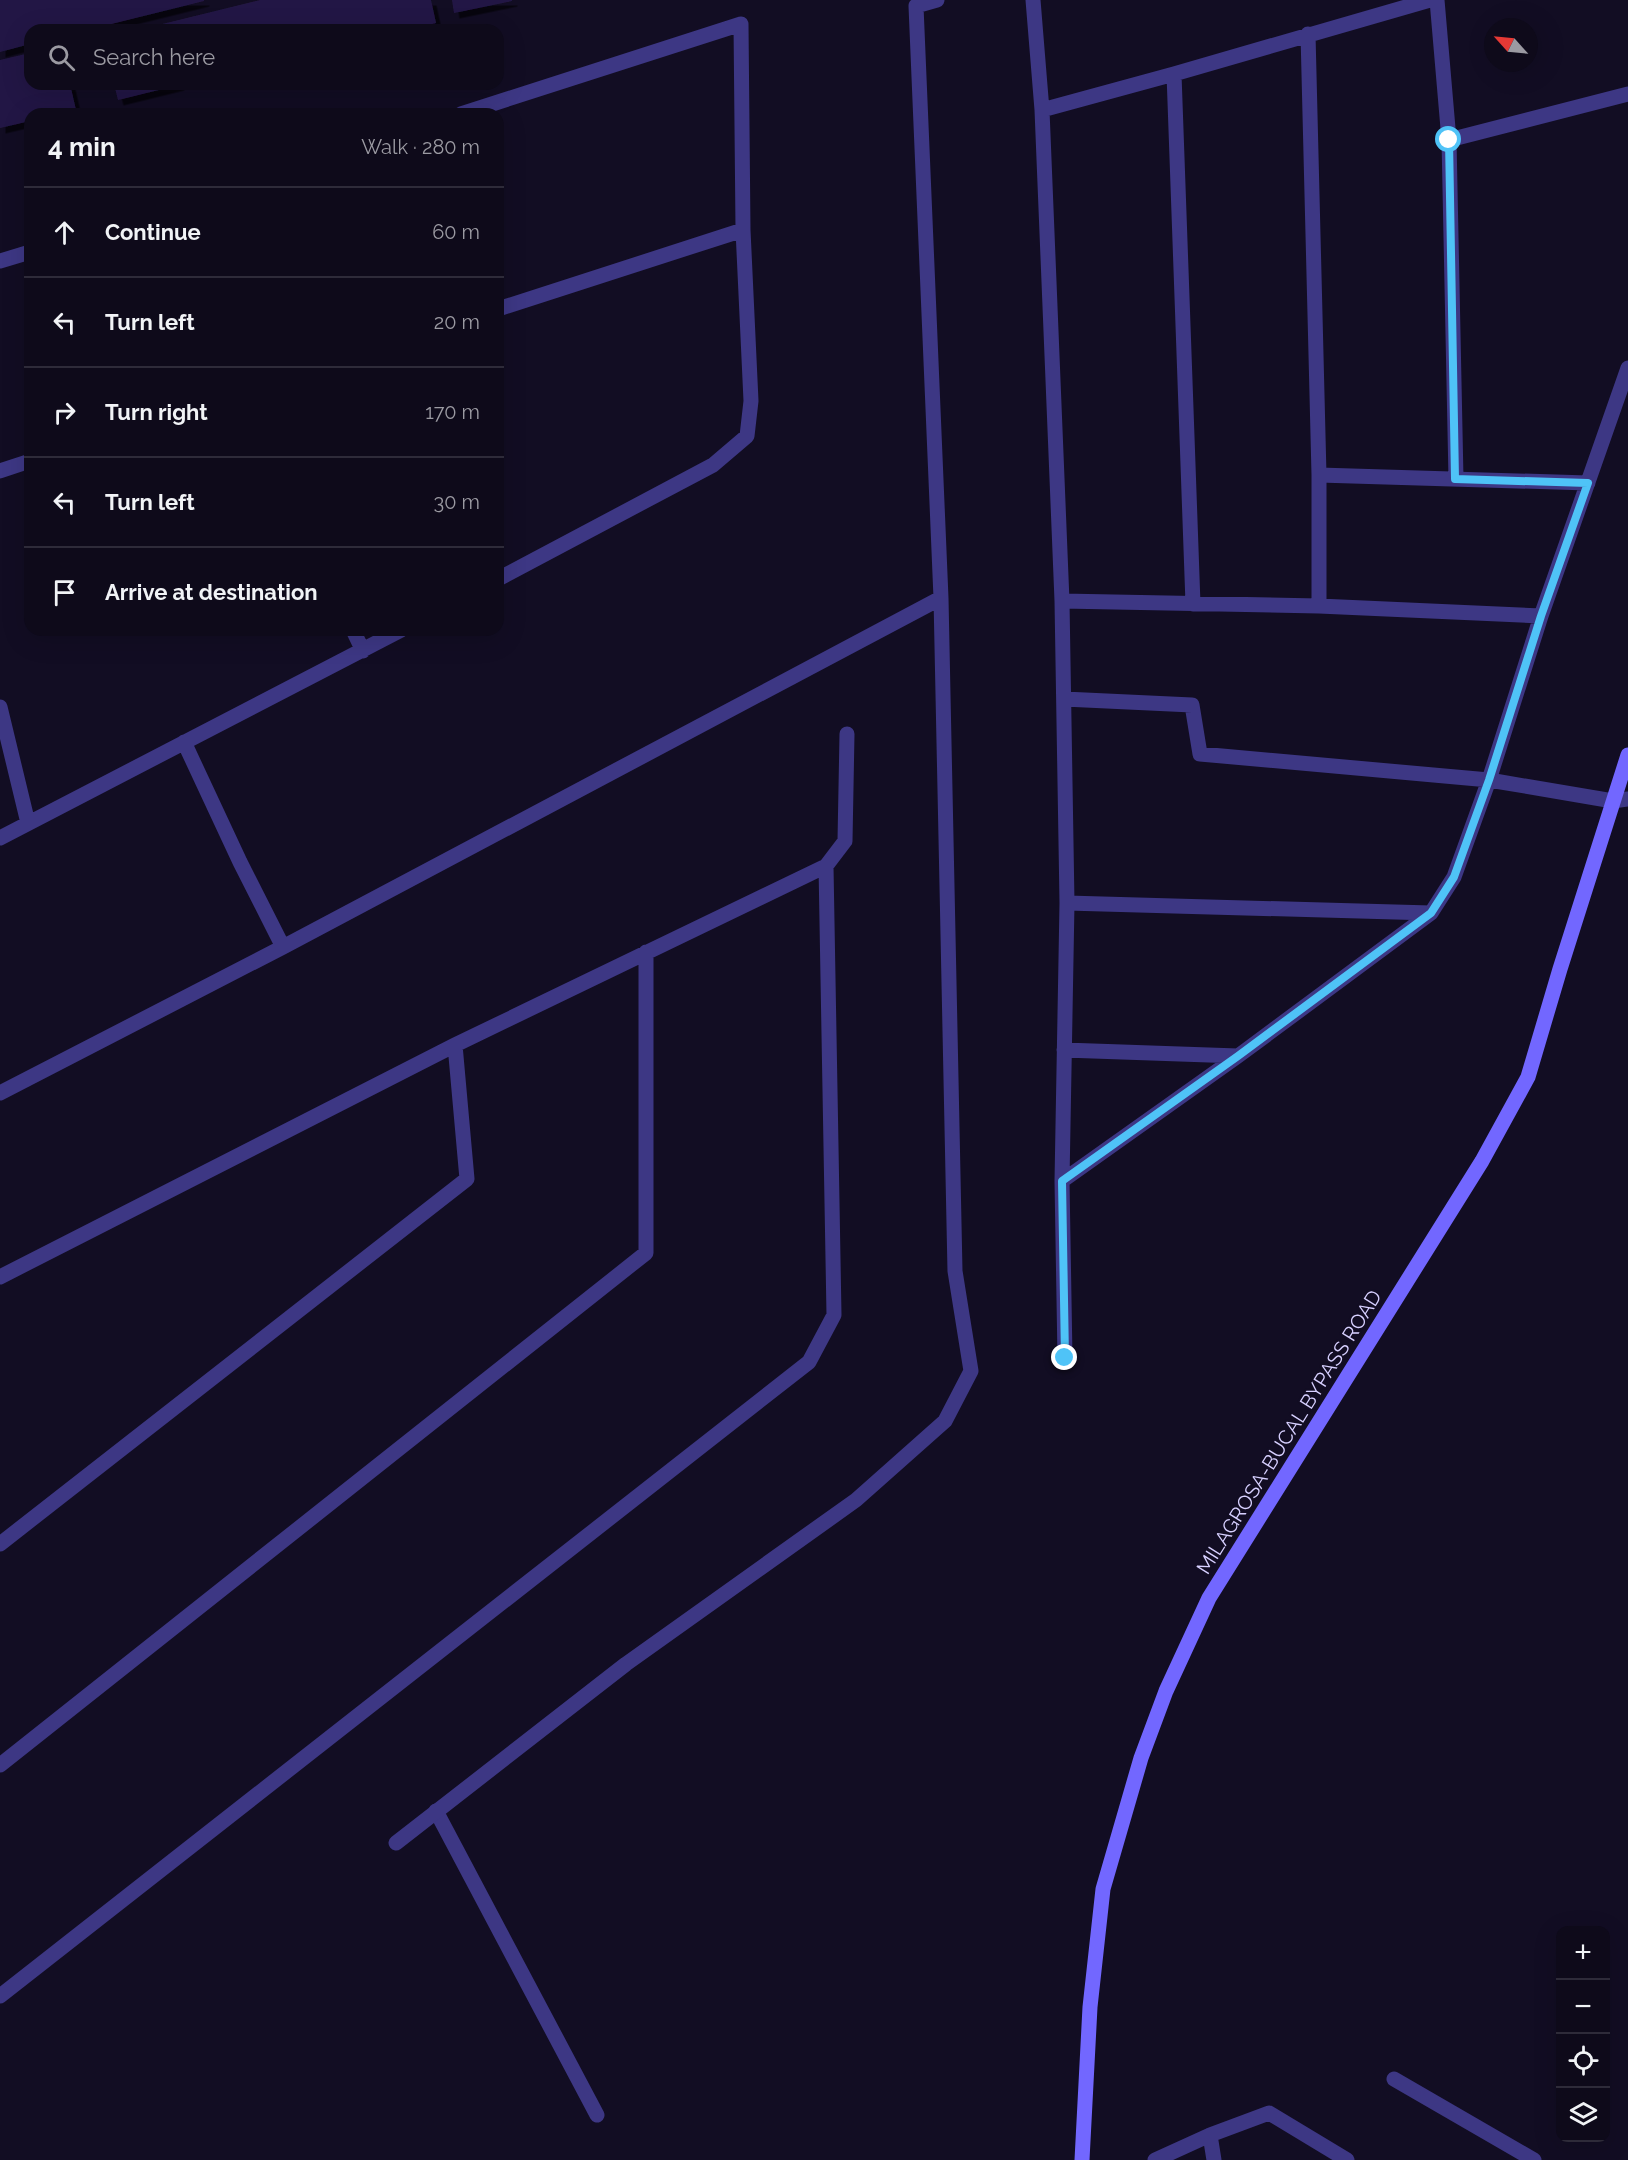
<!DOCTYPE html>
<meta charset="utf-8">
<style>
:root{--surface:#0e0a1a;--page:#1c1827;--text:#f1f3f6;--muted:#9b9aa2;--line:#2e2b39}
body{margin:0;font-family:Raleway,sans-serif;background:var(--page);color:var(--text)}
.controls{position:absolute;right:18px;bottom:18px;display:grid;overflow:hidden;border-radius:12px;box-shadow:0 6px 24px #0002}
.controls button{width:54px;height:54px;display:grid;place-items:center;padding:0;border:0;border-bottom:2px solid var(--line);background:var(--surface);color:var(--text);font:30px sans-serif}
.compass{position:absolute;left:1484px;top:18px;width:54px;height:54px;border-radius:50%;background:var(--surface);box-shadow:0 6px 24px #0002;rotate:297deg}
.stop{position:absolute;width:18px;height:18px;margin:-14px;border:4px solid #4fc3f7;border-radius:50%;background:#fff}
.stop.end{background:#4fc3f7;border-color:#fff;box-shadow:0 2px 6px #0008}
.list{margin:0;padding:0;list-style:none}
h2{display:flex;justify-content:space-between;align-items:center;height:78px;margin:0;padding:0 24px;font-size:26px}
h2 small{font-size:20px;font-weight:400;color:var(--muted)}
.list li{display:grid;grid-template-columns:39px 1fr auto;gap:18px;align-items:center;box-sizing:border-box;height:90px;padding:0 24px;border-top:2px solid var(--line)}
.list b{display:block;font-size:22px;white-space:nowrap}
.list em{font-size:20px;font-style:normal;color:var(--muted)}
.icon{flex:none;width:33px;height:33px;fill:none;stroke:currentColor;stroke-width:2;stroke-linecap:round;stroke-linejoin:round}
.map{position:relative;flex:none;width:1628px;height:2160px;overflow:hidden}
.search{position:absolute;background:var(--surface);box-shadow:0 6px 24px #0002;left:24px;top:24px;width:480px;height:66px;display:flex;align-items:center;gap:15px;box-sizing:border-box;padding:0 21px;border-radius:18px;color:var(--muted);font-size:22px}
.panel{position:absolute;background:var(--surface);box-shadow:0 6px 24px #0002;left:24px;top:108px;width:480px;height:528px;border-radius:18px}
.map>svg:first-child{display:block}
.building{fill:#241945;filter:url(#shadow)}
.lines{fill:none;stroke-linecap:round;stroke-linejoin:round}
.service{stroke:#3d3784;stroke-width:15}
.minor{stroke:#3d3784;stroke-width:15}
.secondary{stroke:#7267ff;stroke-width:15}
.route{stroke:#4fc3f7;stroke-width:8}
.labels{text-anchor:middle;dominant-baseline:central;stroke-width:4.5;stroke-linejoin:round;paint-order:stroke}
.street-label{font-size:20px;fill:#d7d0ff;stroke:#120d23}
</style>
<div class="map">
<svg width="1628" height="2160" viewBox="0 0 1628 2160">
<defs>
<filter id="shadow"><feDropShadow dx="5.5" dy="5.5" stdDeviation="0" flood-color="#0009"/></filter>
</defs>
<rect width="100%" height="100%" fill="#120d23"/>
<!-- building -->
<path class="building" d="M0 0H204V1L87 30H30V44L0 52Z
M260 0H431L436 23 408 30H138Z
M452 0H512V1L454 13Z
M30 53V84H70L76 110 59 114H30V121L0 128V60Z
M114 84H179V85L118 100Z"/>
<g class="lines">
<!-- service -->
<path class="service" d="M436 1811 597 2115"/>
<!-- minor -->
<path class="minor" d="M1033 0 1042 110 1062 601 1067 903 1062 1181 1065 1358
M1437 0 1449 140 1456 479
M1308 34 1319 475V606
M1174 74 1193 604
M1042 110 1174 74 1430 0
M461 114 741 24 743 230 751 401 747 436 713 465 498 579
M1449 140 1628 94
M0 261 30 252
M498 309 743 230
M0 471 30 461
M1319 475 1588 483
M1062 601 1319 606 1541 616
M353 630 363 651
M1064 699 1192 705 1200 754 1489 780 1613 801 1628 799
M0 707 28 823
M184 742 240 862 283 947
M0 838 401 630
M1067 903 1431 913
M1064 1050 1238 1056
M0 1093 283 947 941 598
M1062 1181 1238 1056 1431 913 1454 877 1489 780 1541 616 1628 368
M0 1277 455 1045 826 866 845 841 847 734
M0 1544 467 1179 455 1045
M0 1765 646 1253V952
M396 1843 626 1664 856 1500 945 1421 971 1371 955 1271 941 598 916 6 937 0
M0 1996 809 1362 834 1315 826 866
M1394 2079 1534 2160
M1210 2135 1214 2160
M1155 2160 1210 2135 1269 2113 1347 2160"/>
<!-- secondary -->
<path class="secondary" d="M1082 2160 1090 2007 1103 1889 1141 1758 1166 1691 1209 1598 1482 1161 1528 1077 1560 969 1628 755"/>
</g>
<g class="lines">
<!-- route -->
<path class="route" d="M1065 1358 1062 1181 1238 1056 1431 913 1454 877 1489 780 1541 616 1588 483 1455 479 1449 140"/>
</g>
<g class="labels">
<!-- street labels -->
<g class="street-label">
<text transform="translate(1289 1432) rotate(-58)">MILAGROSA-BUCAL BYPASS ROAD</text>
</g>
</g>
</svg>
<div class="controls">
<button>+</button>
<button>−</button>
<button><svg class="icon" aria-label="locate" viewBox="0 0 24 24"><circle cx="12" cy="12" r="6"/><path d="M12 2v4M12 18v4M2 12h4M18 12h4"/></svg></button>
<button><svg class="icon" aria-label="layers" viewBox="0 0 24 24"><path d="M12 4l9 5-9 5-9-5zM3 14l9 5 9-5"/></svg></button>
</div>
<svg class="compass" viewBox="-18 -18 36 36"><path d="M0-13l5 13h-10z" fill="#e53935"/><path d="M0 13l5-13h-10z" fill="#9b9aa2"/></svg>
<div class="stop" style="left:1449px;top:140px"></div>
<div class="stop end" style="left:1065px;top:1358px"></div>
<div class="search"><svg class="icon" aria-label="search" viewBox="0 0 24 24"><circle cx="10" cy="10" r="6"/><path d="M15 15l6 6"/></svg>Search here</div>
<section class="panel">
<h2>4 min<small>Walk · 280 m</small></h2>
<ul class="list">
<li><svg class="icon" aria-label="ahead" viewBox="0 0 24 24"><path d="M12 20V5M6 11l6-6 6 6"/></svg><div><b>Continue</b></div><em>60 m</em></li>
<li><svg class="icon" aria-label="left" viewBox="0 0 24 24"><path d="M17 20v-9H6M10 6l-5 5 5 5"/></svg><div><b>Turn left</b></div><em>20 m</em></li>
<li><svg class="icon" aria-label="right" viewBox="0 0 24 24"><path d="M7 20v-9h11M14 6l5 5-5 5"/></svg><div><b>Turn right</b></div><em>170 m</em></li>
<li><svg class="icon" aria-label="left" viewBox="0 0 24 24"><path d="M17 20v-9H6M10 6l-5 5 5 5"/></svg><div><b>Turn left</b></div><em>30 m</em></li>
<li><svg class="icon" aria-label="arrive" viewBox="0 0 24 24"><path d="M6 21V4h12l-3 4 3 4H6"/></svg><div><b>Arrive at destination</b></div></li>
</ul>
</section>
</div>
